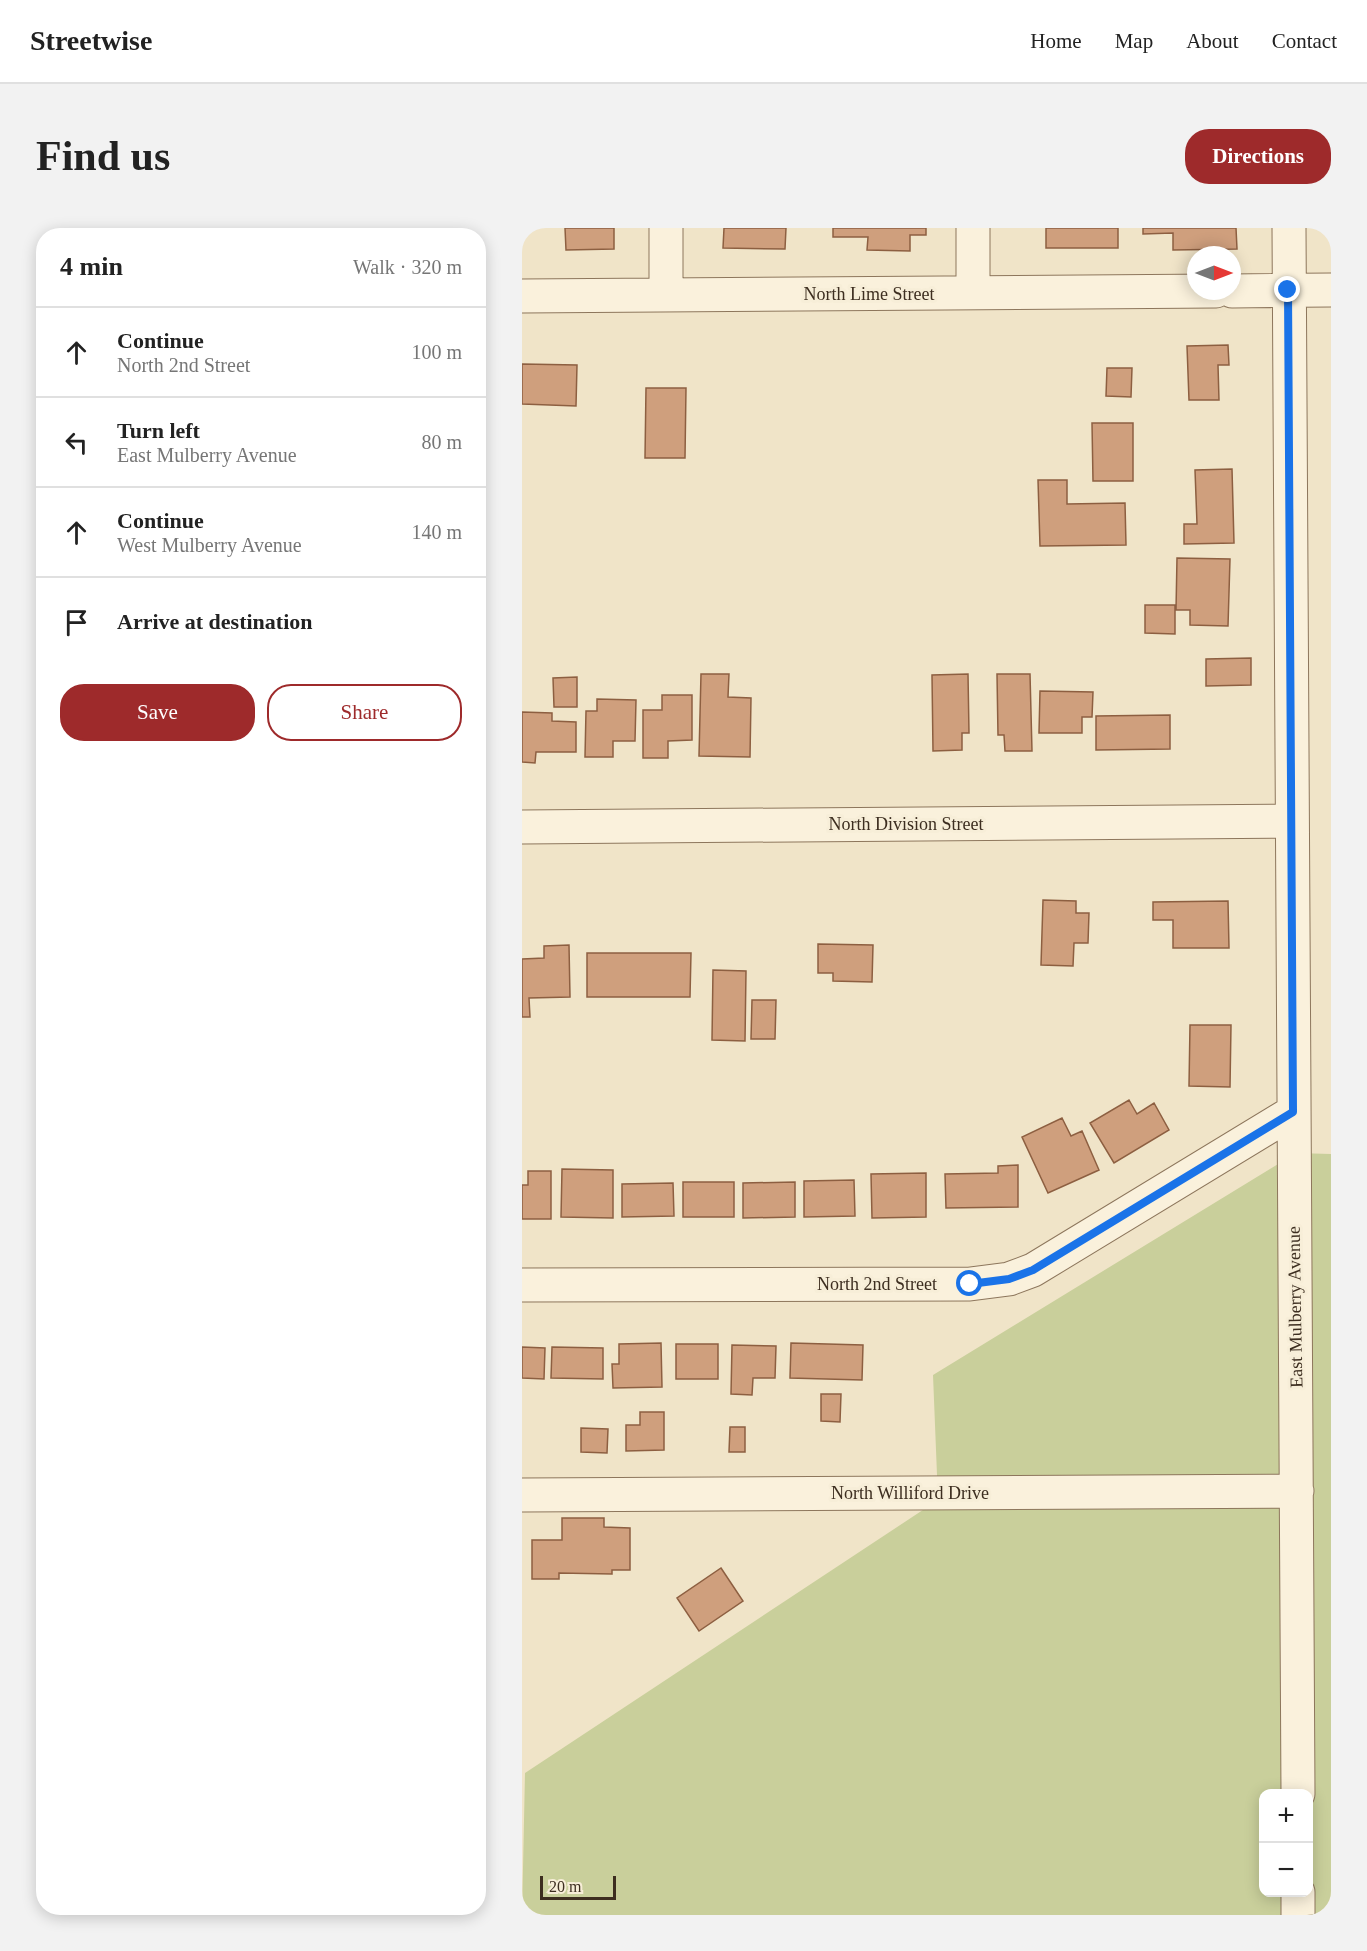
<!DOCTYPE html>
<meta charset="utf-8">
<style>
:root{--surface:#fff;--page:#f2f2f2;--text:#222;--muted:#767676;--line:#e0e0e0;--accent:#9e2a2b}
body{margin:0;font-family:"Times New Roman",serif;background:var(--page);color:var(--text)}
.controls{position:absolute;right:18px;bottom:18px;display:grid;overflow:hidden;border-radius:12px;box-shadow:0 3px 15px #0003}
.controls button{width:54px;height:54px;display:grid;place-items:center;padding:0;border:0;border-bottom:2px solid var(--line);background:var(--surface);color:var(--text);font:30px sans-serif}
.compass{position:absolute;left:665px;top:18px;width:54px;height:54px;border-radius:50%;background:var(--surface);box-shadow:0 3px 15px #0003;rotate:90deg}
.scale{position:absolute;left:18px;bottom:15px;width:76px;box-sizing:border-box;padding-left:6px;border:3px solid #3d2e20;border-top:0;font-size:16px;line-height:21px;white-space:nowrap;color:#3d2e20;-webkit-text-stroke:4px #f7eed8;paint-order:stroke}
.stop{position:absolute;width:18px;height:18px;margin:-14px;border:4px solid #1a73e8;border-radius:50%;background:#fff}
.stop.end{background:#1a73e8;border-color:#fff;box-shadow:0 2px 6px #0008}
.list{margin:0;padding:0;list-style:none}
h2{display:flex;justify-content:space-between;align-items:center;height:78px;margin:0;padding:0 24px;font-size:26px}
h2 small{font-size:20px;font-weight:400;color:var(--muted)}
.list li{display:grid;grid-template-columns:39px 1fr auto;gap:18px;align-items:center;box-sizing:border-box;height:90px;padding:0 24px;border-top:2px solid var(--line)}
.list b{display:block;font-size:22px;white-space:nowrap}
.list p{margin:0;font-size:20px;white-space:nowrap;color:var(--muted)}
.list em{font-size:20px;font-style:normal;color:var(--muted)}
.actions{display:flex;gap:12px;padding:18px 24px}
.actions a{flex:1;padding:14px 0;border:2px solid var(--accent);border-radius:24px;text-align:center;font-size:21px;color:var(--accent)}
.actions .main{background:var(--accent);color:#fff}
.icon{flex:none;width:33px;height:33px;fill:none;stroke:currentColor;stroke-width:2;stroke-linecap:round;stroke-linejoin:round}
.map{position:relative;flex:none;width:809px;height:1687px;overflow:hidden;border-radius:24px}
header{display:flex;align-items:center;gap:36px;box-sizing:border-box;height:84px;padding:0 30px;background:var(--surface);border-bottom:2px solid var(--line)}
header strong{font-size:28px}
nav{display:flex;gap:33px;margin-inline-start:auto;font-size:21px}
.intro{display:flex;align-items:center;justify-content:space-between;box-sizing:border-box;height:144px;padding:0 36px}
h1{margin:0;font-size:42px}
.button{padding:15px 27px;border-radius:24px;background:var(--accent);color:#fff;font-size:21px;font-weight:700}
main{display:flex;gap:36px;padding:0 36px}
aside{flex:1;background:var(--surface);border-radius:24px;box-shadow:0 3px 15px #0003}
.map>svg:first-child{display:block}
.green{fill:#c9cf9b;fill-rule:evenodd}
.building{fill:#cf9f7d;stroke:#8d5f41;stroke-width:1.5}
.lines{fill:none;stroke-linecap:round;stroke-linejoin:round}
.minor-casing{stroke:#8d765c;stroke-width:35}
.minor{stroke:#faf1dc;stroke-width:33}
.route{stroke:#1a73e8;stroke-width:8}
.labels{text-anchor:middle;dominant-baseline:central;stroke-width:6;stroke-linejoin:round;paint-order:stroke}
.street-label{font-size:18px;fill:#3d2e20;stroke:#f7eed8}
</style>
<header>
<strong>Streetwise</strong>
<nav><a>Home</a><a>Map</a><a>About</a><a>Contact</a></nav>
</header>
<div class="intro"><h1>Find us</h1><a class="button">Directions</a></div>
<main>
<aside>
<h2>4 min<small>Walk · 320 m</small></h2>
<ul class="list">
<li><svg class="icon" aria-label="ahead" viewBox="0 0 24 24"><path d="M12 20V5M6 11l6-6 6 6"/></svg><div><b>Continue</b><p>North 2nd Street</p></div><em>100 m</em></li>
<li><svg class="icon" aria-label="left" viewBox="0 0 24 24"><path d="M17 20v-9H6M10 6l-5 5 5 5"/></svg><div><b>Turn left</b><p>East Mulberry Avenue</p></div><em>80 m</em></li>
<li><svg class="icon" aria-label="ahead" viewBox="0 0 24 24"><path d="M12 20V5M6 11l6-6 6 6"/></svg><div><b>Continue</b><p>West Mulberry Avenue</p></div><em>140 m</em></li>
<li><svg class="icon" aria-label="arrive" viewBox="0 0 24 24"><path d="M6 21V4h12l-3 4 3 4H6"/></svg><div><b>Arrive at destination</b></div></li>
</ul>
<div class="actions"><a class="main">Save</a><a>Share</a></div>
</aside>
<div class="map">
<svg width="809" height="1687" viewBox="0 0 809 1687">
<rect width="100%" height="100%" fill="#f0e4c8"/>
<!-- green -->
<path class="green" d="M774 925 809 926V1687H0L3 1545 416 1272 411 1147ZM742 1566H786V1664H742Z"/>
<!-- building -->
<path class="building" d="M43 0H92V21L44 22Z
M202 0H264L263 21 201 20Z
M311 0H404V7H388V23L345 22 346 9H311Z
M524 0H596V20H524Z
M621 0H714L715 21 651 22V5L621 6Z
M706 117 707 137H696L697 172H667L665 118Z
M0 136 55 137 54 178 0 176Z
M585 140H610L609 169 584 168Z
M124 160H164L163 230H123Z
M570 195H611V253H571Z
M710 241 712 315 662 316V296H675L673 242Z
M516 252H545V276L603 275 604 317 518 318Z
M655 330 708 331 706 398 668 397V382H654Z
M623 377H653V406L623 405Z
M729 430V457L684 458V431Z
M179 446H207L206 469 229 470 228 529 177 528Z
M446 446 447 505H440V522L411 523 410 447Z
M475 446H508L510 523H483L482 507H476Z
M55 449V479H32L31 450Z
M518 463 571 464 570 489H560V505H517Z
M140 467H170V512L146 513V530H121V482H140Z
M75 471 114 472 113 513H91V529H63L64 483H75Z
M0 484 30 485V493L54 494V524H14L13 535 0 534Z
M648 487V521L574 522V488Z
M521 672 554 673V685H567L566 715H552L551 738 519 737Z
M706 673 707 720H651V692H631V674Z
M296 716 351 717 350 754 311 753V745H296Z
M47 717 48 769 7 770 8 789H0V731L22 730V718Z
M65 725H169L168 769H65Z
M191 742 224 743 223 813 190 812Z
M230 772H254L253 811H229Z
M668 797H709L708 859 667 858Z
M607 872 615 886 632 875 647 902 592 935 568 895Z
M540 890 549 908 560 903 577 942 526 965 500 909Z
M496 937V979L424 980 423 946 476 945V938Z
M40 941 91 942V990L39 989Z
M6 943H29V991H0V957H6Z
M404 945V989L350 990 349 946Z
M332 952 333 988 282 989V953Z
M161 954H212V989H161Z
M273 954V989L221 990V955Z
M151 955 152 988 100 989V956Z
M139 1115 140 1159 91 1160 90 1136H97V1116Z
M269 1115 341 1117 340 1152 268 1150Z
M154 1116H196V1151H154Z
M210 1117 254 1118 253 1150H231L230 1167 209 1166Z
M0 1119 23 1120 22 1151 0 1150Z
M30 1119 81 1120V1151L29 1150Z
M299 1166H319L318 1194 299 1193Z
M118 1184H142V1222L104 1223V1197H118Z
M208 1199H223V1224H207Z
M59 1200 86 1201 85 1225 59 1224Z
M40 1290H82V1299L108 1300V1342H90V1346L37 1345V1351H10V1312H40Z
M199 1340 221 1373 177 1403 155 1370Z"/>
<g class="lines">
<!-- minor casing -->
<g class="minor-casing">
<path id="minor" d="M144 0V67
M451 0V65
M767 0 776 1566
M710 63 809 62
M0 68 694 63
M0 599 769 593
M0 1057 448 1056 487 1051 511 1042 771 884
M0 1267 775 1263
M776 1664V1687"/>
</g>
<!-- minor -->
<use href="#minor" class="minor"/>
</g>
<g class="lines">
<!-- route -->
<path class="route" d="M448 1056 487 1051 511 1042 771 884 766 62"/>
</g>
<g class="labels">
<!-- street labels -->
<g class="street-label">
<text x="347" y="66">North Lime Street</text>
<text x="384" y="596">North Division Street</text>
<text x="355" y="1056">North 2nd Street</text>
<text transform="translate(773 1079) rotate(-91)">East Mulberry Avenue</text>
<text x="388" y="1265">North Williford Drive</text>
</g>
</g>
</svg>
<div class="controls">
<button>+</button>
<button>−</button>
</div>
<svg class="compass" viewBox="-18 -18 36 36"><path d="M0-13l5 13h-10z" fill="#e53935"/><path d="M0 13l5-13h-10z" fill="#767676"/></svg>
<div class="scale">20 m</div>
<div class="stop" style="left:448px;top:1056px"></div>
<div class="stop end" style="left:766px;top:62px"></div>
</div>
</main>
